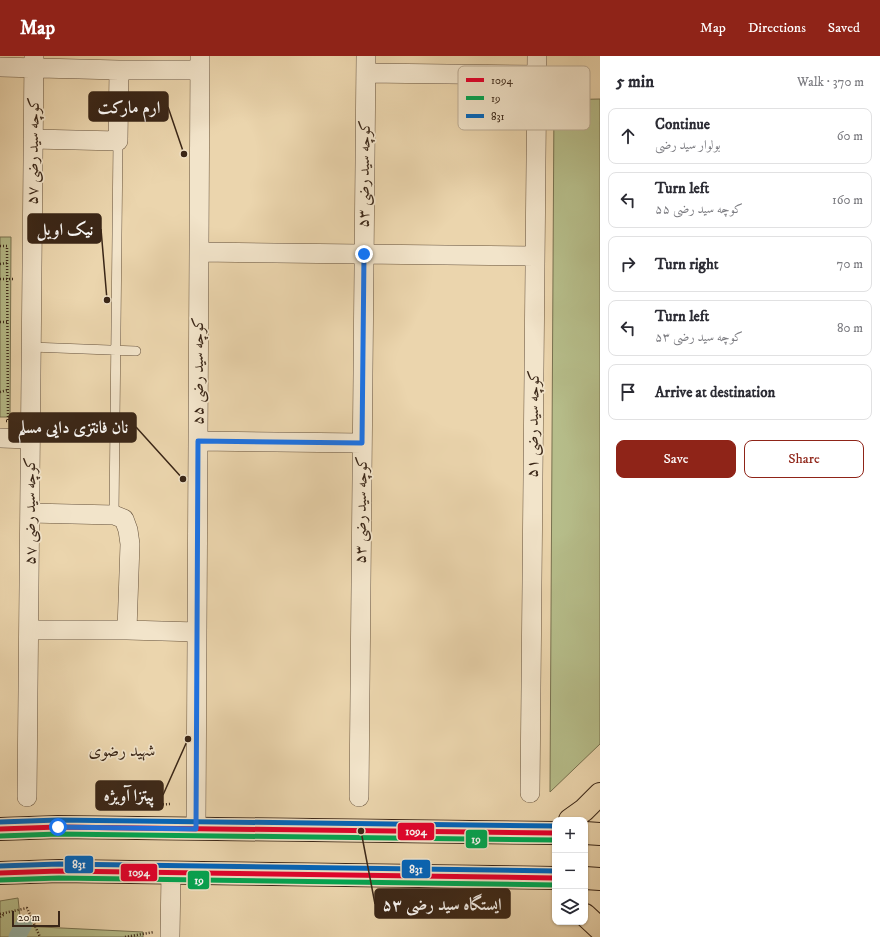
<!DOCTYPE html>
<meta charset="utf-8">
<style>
:root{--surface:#fff;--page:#f7f7f7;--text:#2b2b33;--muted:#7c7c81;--line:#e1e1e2;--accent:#8f2418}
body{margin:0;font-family:"IM FELL DW Pica",Amiri,serif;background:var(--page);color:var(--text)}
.controls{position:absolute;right:12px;bottom:12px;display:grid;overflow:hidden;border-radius:8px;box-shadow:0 1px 3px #0004}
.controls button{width:36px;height:36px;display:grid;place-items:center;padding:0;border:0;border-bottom:1px solid var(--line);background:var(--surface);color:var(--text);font:20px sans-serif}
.scale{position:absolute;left:12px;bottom:10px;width:48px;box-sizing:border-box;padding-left:4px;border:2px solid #3a2617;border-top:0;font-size:11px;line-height:14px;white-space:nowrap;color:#3a2617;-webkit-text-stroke:3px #f2e4ca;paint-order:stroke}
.stop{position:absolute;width:12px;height:12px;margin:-9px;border:3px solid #1a73e8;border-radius:50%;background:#fff}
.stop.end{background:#1a73e8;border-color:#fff;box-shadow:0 1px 4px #0008}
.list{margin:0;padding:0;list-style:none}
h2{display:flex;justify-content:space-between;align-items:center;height:52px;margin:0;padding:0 16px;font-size:17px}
h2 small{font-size:13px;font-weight:400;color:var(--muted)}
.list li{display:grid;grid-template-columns:26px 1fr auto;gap:12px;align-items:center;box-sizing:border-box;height:56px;margin:0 8px 8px;padding:0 8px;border:1px solid var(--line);border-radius:8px}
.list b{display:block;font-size:15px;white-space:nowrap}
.list p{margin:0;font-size:13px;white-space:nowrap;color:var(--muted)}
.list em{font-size:13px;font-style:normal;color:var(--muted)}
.actions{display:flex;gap:8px;padding:12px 16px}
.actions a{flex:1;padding:9px 0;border:1px solid var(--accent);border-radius:8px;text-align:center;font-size:14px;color:var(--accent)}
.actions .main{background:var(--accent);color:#fff}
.icon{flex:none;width:22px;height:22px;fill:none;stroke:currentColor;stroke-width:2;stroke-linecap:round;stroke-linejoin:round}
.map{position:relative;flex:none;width:600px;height:881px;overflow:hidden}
header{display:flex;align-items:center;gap:24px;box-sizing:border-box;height:56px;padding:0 20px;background:var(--accent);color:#fff}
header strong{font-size:19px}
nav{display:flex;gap:22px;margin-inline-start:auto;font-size:14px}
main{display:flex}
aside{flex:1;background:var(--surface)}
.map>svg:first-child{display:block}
.green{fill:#b6bd8a;stroke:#787250}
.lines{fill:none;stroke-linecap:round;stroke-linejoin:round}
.canal{stroke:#98b8ad;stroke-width:17}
.lane-casing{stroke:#66523c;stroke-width:10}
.street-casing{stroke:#66523c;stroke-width:20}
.primary-casing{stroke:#3a2617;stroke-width:24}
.path{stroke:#3a2617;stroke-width:2.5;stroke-dasharray:1 2;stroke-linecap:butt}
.lane{stroke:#f2e4ca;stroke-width:9}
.street{stroke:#f2e4ca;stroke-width:19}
.primary{stroke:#ebd5ad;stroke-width:22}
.bus-1-casing{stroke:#f2e4ca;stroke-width:8}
.bus-2-casing{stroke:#f2e4ca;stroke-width:8}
.bus-3-casing{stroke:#f2e4ca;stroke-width:8}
.bus-1{stroke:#e4002b;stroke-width:5}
.bus-2{stroke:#00a651;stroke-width:5}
.bus-3{stroke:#0065bd;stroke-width:5}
.route{stroke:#1a73e8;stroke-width:5}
.labels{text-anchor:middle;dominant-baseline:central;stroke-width:3.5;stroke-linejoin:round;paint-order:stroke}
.street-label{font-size:16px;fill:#3a2617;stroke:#f2e4ca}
.neighbourhood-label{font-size:17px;fill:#3a2617;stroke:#f2e4ca}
.key{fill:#f2e4ca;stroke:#bbab94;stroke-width:1}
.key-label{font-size:11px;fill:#3a2617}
.leader{fill:none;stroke:#3a2617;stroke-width:1.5}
.callout-dot{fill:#3a2617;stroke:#f2e4ca;stroke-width:1.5}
.callout{fill:#3a2617;stroke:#3a2617;stroke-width:1.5}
.callout-label{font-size:17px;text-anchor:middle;font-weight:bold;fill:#fff}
.line-badge{stroke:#f2e4ca;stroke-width:1.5}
.badge-label{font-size:11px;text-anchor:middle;font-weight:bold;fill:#fff}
</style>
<header>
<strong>Map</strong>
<nav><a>Map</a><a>Directions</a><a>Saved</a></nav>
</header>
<main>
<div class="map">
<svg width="600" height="881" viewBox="0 0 600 881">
<rect width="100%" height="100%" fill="#ebd5ad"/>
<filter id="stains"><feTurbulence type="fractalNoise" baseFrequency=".005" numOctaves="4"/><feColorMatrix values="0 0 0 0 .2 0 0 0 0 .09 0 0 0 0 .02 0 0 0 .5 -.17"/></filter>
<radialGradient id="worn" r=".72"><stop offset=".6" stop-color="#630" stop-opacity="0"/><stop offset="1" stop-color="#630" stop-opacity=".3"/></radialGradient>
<!-- green -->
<path class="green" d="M600 43V688L550 736 554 44Z
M0 181H11L10 361H0Z
M18 842 21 870 143 876V881H0V845Z"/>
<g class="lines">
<!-- canal -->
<path class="canal" d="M17 881 24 868"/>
<!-- lane casing -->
<g class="lane-casing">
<path id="lane" d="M31 291 136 295
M114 459 118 85"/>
</g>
<!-- street casing -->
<g class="street-casing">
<path id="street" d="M0 11 119 14H200
M366 17 537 19
M33 83 118 85 119 14
M199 196 535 200
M0 382 30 383
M198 385 362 387
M30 457 114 459 124 463 128 474 130 488 127 574
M29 574H127L197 576
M530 737 537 0
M27 741 34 0
M359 741 366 0
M196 773 200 0
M170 881 171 817"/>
</g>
<!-- primary casing -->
<g class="primary-casing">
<path id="primary" d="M570 764 584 754 600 738
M0 773 58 771 555 777
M585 777 600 778
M0 817 59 815 555 822
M585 822 600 823
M585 859 600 873"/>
</g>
<!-- path -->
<path class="path" d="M0 190H7L8 365H6
M0 208 7 207
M0 223H15
M0 266H7
M0 336 8 334
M109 751 170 748
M0 858 27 852 40 881
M0 861 5 858
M125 881 154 876"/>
<!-- lane -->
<use href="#lane" class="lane"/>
<!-- street -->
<use href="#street" class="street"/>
<!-- primary -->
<use href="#primary" class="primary"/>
<!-- bus-1 casing -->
<g class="bus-1-casing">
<path id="bus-1" d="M0 773 58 771 555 777
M0 817 59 815 555 822"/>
</g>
<!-- bus-2 casing -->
<g class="bus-2-casing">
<path id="bus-2" d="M0 780 58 778 555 784
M0 824 59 822 555 829"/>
</g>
<!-- bus-3 casing -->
<g class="bus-3-casing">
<path id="bus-3" d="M0 766 58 764 555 770
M0 810 59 808 555 815"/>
</g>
<!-- bus-1 -->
<use href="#bus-1" class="bus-1"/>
<!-- bus-2 -->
<use href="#bus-2" class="bus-2"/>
<!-- bus-3 -->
<use href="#bus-3" class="bus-3"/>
</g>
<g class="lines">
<!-- route -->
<path class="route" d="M58 771 196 773 198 385 362 387 364 198"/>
</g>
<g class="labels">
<!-- street labels -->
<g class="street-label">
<text transform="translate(33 95) rotate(-89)">کوچه سید رضی ۵۷</text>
<text transform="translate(364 118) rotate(-89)">کوچه سید رضی ۵۳</text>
<text transform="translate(198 315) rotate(-90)">کوچه سید رضی ۵۵</text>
<text transform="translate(533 368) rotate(-89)">کوچه سید رضی ۵۱</text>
<text transform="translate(361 454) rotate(-89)">کوچه سید رضی ۵۳</text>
<text transform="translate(30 455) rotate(-90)">کوچه سید رضی ۵۷</text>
</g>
<!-- neighbourhood labels -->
<g class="neighbourhood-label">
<text x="122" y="695">شهید رضوی</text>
</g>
</g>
<!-- legend -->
<rect x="458" y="10" width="132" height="64" rx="6" class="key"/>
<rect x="466" y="22" width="18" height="4" fill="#e4002b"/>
<rect x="466" y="40" width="18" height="4" fill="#00a651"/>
<rect x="466" y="58" width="18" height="4" fill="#0065bd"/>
<g class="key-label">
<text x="491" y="28">1094</text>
<text x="491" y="46">19</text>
<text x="491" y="64">831</text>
</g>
<!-- callouts -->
<path class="leader" d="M184 98L168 51M107 244L101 173M183 423L136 371M188 683L163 739M361 775L375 848"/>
<g class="callout-dot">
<circle cx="184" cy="98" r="4"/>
<circle cx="107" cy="244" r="4"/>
<circle cx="183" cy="423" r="4"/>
<circle cx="188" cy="683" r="4"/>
<circle cx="361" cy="775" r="4"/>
</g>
<g class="callout">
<rect x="89" y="36" width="79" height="29" rx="4"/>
<rect x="28" y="158" width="73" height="29" rx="4"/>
<rect x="9" y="357" width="127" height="29" rx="4"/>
<rect x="96" y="725" width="67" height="29" rx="4"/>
<rect x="375" y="833" width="135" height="29" rx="4"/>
</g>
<g class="callout-label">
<text x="129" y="57">ارم مارکت</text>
<text x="65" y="179">نیک اویل</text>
<text x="73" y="377">نان فانتزی دایی مسلم</text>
<text x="129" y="745">پیتزا آویژه</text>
<text x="442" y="854">ایستگاه سید رضی ۵۳</text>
</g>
<g class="line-badge">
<rect x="397" y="766" width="38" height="19" rx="4" fill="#e4002b"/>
<rect x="465" y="773" width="23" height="20" rx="4" fill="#00a651"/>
<rect x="64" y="799" width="30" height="19" rx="4" fill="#0065bd"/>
<rect x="401" y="803" width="30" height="20" rx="4" fill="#0065bd"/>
<rect x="120" y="807" width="38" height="19" rx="4" fill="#e4002b"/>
<rect x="187" y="814" width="23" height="20" rx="4" fill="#00a651"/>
</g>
<g class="badge-label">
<text x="416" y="779">1094</text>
<text x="476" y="787">19</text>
<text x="79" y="812">831</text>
<text x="416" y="817">831</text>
<text x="139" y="820">1094</text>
<text x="199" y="828">19</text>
</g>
<rect width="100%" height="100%" filter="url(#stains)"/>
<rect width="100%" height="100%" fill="url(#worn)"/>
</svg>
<div class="controls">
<button>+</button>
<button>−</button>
<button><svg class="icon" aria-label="layers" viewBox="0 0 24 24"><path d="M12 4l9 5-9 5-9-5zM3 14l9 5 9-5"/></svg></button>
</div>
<div class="scale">20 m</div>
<div class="stop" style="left:58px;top:771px"></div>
<div class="stop end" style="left:364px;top:198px"></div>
</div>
<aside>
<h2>5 min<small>Walk · 370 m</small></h2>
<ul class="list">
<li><svg class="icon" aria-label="ahead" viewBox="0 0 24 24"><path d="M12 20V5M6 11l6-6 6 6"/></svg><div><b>Continue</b><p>بولوار سید رضی</p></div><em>60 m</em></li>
<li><svg class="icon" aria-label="left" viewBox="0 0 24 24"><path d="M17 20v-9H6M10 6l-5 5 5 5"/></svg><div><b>Turn left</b><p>کوچه سید رضی ۵۵</p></div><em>160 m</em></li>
<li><svg class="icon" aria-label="right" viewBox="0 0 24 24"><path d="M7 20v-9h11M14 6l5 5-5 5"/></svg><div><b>Turn right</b></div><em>70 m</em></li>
<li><svg class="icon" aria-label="left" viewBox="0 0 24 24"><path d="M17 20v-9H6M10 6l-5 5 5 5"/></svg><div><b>Turn left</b><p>کوچه سید رضی ۵۳</p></div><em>80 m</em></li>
<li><svg class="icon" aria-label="arrive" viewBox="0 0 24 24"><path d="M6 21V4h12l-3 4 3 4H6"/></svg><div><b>Arrive at destination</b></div></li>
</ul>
<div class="actions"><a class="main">Save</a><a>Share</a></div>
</aside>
</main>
